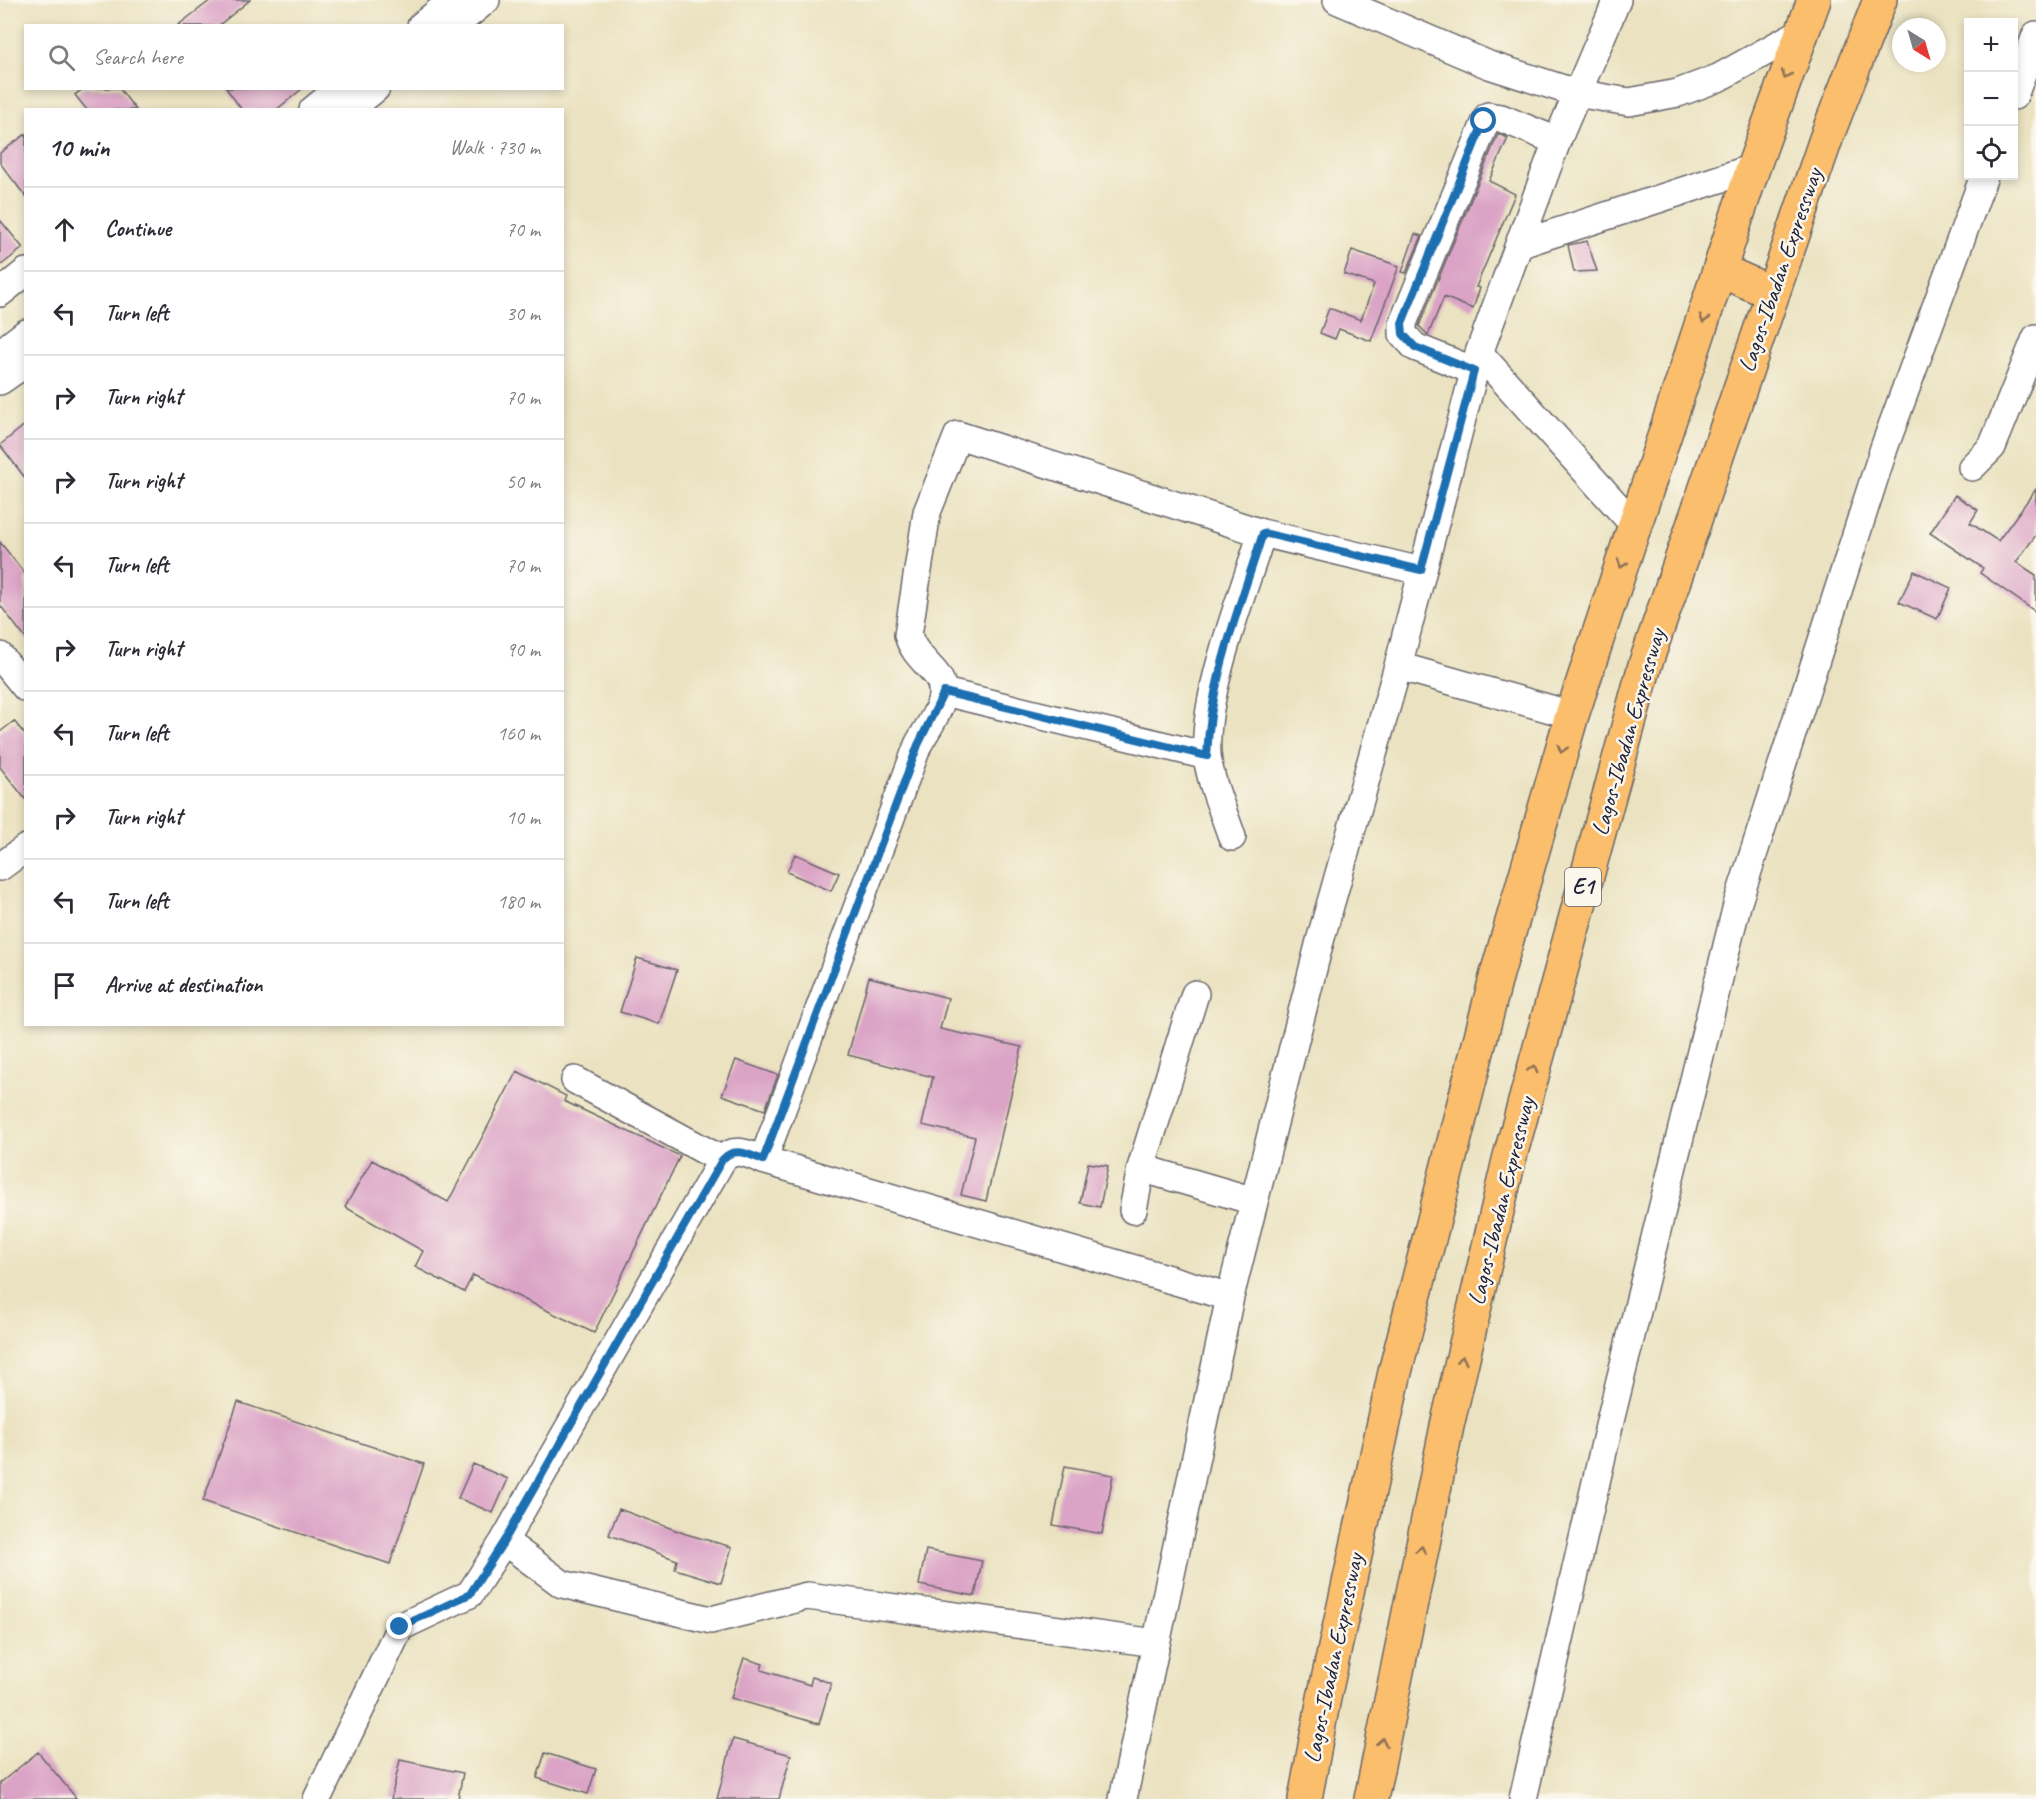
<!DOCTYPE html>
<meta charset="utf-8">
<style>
:root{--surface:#fff;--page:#f2f2f3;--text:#2b2b33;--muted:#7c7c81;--line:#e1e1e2}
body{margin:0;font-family:Caveat,sans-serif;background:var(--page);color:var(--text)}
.controls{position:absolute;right:18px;top:18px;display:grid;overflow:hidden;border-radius:0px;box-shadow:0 3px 9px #0003}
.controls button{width:54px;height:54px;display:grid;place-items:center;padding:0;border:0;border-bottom:2px solid var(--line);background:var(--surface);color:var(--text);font:30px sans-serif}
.compass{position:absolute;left:1892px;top:18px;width:54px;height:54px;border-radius:50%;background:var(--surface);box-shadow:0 3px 9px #0003;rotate:143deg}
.stop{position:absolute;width:18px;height:18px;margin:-14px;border:4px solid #1f6fb2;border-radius:50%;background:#fff}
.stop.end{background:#1f6fb2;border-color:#fff;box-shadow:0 2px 6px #0008}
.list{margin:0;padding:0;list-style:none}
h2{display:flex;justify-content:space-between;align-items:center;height:78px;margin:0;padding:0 24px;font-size:26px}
h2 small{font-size:20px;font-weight:400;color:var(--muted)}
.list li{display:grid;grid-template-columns:39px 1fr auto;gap:18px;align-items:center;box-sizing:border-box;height:84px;padding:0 24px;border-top:2px solid var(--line)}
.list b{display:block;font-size:22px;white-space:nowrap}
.list em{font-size:20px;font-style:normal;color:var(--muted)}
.icon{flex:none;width:33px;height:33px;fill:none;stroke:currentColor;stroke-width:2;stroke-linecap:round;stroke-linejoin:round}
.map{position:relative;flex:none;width:2036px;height:1799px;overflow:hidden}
.search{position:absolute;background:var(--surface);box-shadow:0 3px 9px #0003;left:24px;top:24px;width:540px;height:66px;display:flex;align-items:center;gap:15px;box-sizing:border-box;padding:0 21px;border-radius:0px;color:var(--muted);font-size:22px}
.panel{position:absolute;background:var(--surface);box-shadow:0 3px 9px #0003;left:24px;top:108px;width:540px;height:918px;border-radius:0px}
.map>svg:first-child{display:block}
.building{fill:#dba4c6}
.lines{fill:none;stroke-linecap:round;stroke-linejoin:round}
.minor-casing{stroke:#68656a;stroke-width:30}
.highway-casing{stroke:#68656a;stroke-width:36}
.minor{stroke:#fff;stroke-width:27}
.highway{stroke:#fabe6d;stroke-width:33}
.oneway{stroke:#8e7054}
.route{stroke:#1f6fb2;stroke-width:8}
.labels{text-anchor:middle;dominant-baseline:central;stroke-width:5;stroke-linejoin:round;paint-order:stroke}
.shield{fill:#fbf7ec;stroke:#636270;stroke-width:1.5}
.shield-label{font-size:22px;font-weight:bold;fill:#22223b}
.street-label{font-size:24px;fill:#22223b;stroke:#fbf7ec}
</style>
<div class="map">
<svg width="2036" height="1799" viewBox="0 0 2036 1799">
<rect width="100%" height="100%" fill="#fbf7ec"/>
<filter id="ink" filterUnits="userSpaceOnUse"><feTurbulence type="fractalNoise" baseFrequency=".0167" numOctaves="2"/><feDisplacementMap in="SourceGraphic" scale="12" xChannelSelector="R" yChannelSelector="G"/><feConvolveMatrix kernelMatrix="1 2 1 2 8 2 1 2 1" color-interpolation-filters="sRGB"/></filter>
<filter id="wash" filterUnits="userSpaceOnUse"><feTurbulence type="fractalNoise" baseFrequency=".008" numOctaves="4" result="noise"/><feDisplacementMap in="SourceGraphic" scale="24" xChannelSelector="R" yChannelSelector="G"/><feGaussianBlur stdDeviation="1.35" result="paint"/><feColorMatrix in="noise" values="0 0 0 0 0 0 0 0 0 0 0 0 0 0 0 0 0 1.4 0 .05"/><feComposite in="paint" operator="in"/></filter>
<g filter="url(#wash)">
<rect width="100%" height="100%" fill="#eae2c0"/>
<g id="blocks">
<!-- building -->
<path class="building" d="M211 0H250L218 26H177Z
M84 88H119L136 110H87L75 95Z
M226 88H303L276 110H242Z
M26 134V197L0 163V153Z
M1498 134 1508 138 1489 181 1515 194 1476 287 1480 288 1473 309 1444 297 1428 335 1419 326Z
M0 220 23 248 0 266Z
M1415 234 1422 236 1406 273 1402 272Z
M1587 241 1597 271 1574 272 1568 245Z
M1352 250 1399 266 1371 341 1339 329 1335 339 1320 333 1329 308 1361 320 1374 284 1344 274Z
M26 424V479L0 445Z
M2036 489V535L2016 562 2036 575V612L1980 573 1983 568 1930 533 1955 495 1978 510 1970 523 1998 541Z
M0 542 26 575V639L0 605Z
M1914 571 1951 588 1937 619 1899 602Z
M14 721 26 736V800L0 767V732Z
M795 854 839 873 831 891 787 872Z
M637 958 677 970 659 1024 620 1012Z
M869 977 948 998 940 1029 1022 1047 986 1201 961 1195 975 1137 922 1125 933 1077 848 1055Z
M736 1060 778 1075 765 1110 722 1095Z
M517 1071 566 1096 564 1101 680 1156 594 1333 473 1275 464 1292 415 1267 423 1251 345 1207 372 1160 448 1202Z
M1088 1163 1108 1166 1100 1207 1080 1203Z
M238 1402 424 1464 390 1564 203 1501Z
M473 1464 508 1479 493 1513 458 1498Z
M1065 1466 1113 1475 1102 1534 1053 1525Z
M619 1509 686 1534 732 1547 721 1583 675 1569 677 1560 609 1535Z
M926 1550 982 1561 975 1596 919 1585Z
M744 1658 763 1664 761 1670 810 1685 812 1677 831 1683 819 1724 731 1698Z
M733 1739 791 1755 779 1799H717Z
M38 1752 77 1799H0V1783Z
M545 1753 596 1769 588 1794 537 1778Z
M400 1760 463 1773 458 1799H391Z"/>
</g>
</g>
<g filter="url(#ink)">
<use href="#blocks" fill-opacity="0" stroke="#68656a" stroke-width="1.5"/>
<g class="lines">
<!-- minor casing -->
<g class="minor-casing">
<path id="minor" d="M1337 0 1489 65 1576 93 1629 102 1678 93 1718 78 1801 32
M421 26 453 0
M454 26 486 0
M2014 96 2036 35
M313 110 340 88
M349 110 376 88
M1521 244 1753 168
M0 293 26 272
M0 353 26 333
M1479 353 1635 526
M1474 371 1415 347 1403 334V323L1488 116 1501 118 1557 141
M0 381 26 363
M1972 467 1992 447 2036 338
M0 656 26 688
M1398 666 1572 715
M944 692 1207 756
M1232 837C1224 813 1209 779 1207 754 1203 692 1243 594 1262 533
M0 867 26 848
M575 1080 722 1160
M763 1160 1230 1297
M1141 1168 1254 1201
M1133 1210 1141 1168 1195 994
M1156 1643 807 1596 711 1620 562 1584 504 1541 722 1160C734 1146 748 1154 763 1160L918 745C929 724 955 695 935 673 924 660 913 652 908 635L927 512 958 435 1262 533 1421 571
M317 1799 400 1627 470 1594 504 1541
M1123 1799 1230 1297 1320 941 1398 666 1479 353 1557 141 1617 0
M1523 1799 1611 1417 1737 905 1884 448 1984 176"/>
</g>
<!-- highway casing -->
<g class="highway-casing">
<path id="highway" d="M1720 270 1772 293
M1305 1799 1324 1698 1395 1372 1497 974 1572 715 1753 168 1814 0
M1371 1799 1447 1426 1509 1160 1645 665 1828 133 1880 0"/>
</g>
<!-- minor -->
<use href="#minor" class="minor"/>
<!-- highway -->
<use href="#highway" class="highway"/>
</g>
<!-- one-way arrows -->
<defs><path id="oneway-chevron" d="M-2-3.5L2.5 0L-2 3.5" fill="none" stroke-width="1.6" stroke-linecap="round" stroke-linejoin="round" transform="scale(1.5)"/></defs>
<g class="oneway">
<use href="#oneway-chevron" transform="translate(1786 75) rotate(109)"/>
<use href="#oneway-chevron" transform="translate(1704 319) rotate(108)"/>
<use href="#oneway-chevron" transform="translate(1622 564) rotate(109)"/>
<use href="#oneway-chevron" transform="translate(1562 749) rotate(106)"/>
<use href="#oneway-chevron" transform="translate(1533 1069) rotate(-75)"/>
<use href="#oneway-chevron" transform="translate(1462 1360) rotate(-77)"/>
<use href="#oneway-chevron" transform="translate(1421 1550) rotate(-78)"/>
<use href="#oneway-chevron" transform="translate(1382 1742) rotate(-79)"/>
</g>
</g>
<g class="lines" filter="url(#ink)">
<!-- route -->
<path class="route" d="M400 1627 470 1594 504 1541 722 1160C734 1146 748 1154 763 1160L918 745 944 692 1207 756C1210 679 1240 606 1263 533L1421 570 1474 371 1415 347 1403 334 1402 323 1484 121"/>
</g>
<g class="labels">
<!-- shield labels -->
<rect class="shield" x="1565" y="868" width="36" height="38" rx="4.5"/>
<g class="shield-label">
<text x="1583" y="887">E1</text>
</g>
<!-- street labels -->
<g class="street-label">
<text transform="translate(1780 270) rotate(-71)">Lagos-Ibadan Expressway</text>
<text transform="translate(1628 732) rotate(-74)">Lagos-Ibadan Expressway</text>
<text transform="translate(1501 1201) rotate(-76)">Lagos-Ibadan Expressway</text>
<text transform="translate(1333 1658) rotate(-78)">Lagos-Ibadan Expressway</text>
</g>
</g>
</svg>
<div class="controls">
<button>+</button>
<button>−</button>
<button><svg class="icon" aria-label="locate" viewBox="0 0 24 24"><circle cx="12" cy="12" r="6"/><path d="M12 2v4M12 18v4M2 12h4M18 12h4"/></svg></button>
</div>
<svg class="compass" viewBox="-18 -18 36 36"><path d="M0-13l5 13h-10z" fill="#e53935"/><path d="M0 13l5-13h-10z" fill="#7c7c81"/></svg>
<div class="stop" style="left:1484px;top:121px"></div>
<div class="stop end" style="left:400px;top:1627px"></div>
<div class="search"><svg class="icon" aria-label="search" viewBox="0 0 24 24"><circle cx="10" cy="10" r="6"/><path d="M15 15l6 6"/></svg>Search here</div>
<section class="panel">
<h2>10 min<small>Walk · 730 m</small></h2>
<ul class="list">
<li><svg class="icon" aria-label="ahead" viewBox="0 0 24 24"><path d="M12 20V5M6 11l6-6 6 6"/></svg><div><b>Continue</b></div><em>70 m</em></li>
<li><svg class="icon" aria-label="left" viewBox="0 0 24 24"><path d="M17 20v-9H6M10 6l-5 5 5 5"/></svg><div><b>Turn left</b></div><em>30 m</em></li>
<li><svg class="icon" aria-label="right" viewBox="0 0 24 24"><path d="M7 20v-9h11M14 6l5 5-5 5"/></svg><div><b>Turn right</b></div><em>70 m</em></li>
<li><svg class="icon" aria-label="right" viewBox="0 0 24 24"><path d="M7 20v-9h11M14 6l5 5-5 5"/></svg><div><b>Turn right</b></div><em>50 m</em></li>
<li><svg class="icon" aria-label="left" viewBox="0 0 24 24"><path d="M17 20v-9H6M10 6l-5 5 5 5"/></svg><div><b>Turn left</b></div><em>70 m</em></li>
<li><svg class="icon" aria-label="right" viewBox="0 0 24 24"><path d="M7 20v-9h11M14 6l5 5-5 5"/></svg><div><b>Turn right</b></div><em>90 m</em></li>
<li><svg class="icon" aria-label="left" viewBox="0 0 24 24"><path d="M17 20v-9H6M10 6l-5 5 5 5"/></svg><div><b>Turn left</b></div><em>160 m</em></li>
<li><svg class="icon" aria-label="right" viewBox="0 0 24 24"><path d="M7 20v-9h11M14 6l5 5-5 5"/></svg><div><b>Turn right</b></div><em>10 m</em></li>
<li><svg class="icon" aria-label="left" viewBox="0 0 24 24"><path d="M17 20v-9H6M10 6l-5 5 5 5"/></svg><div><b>Turn left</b></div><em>180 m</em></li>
<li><svg class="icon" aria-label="arrive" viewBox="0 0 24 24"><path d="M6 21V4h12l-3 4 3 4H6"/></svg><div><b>Arrive at destination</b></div></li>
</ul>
</section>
</div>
